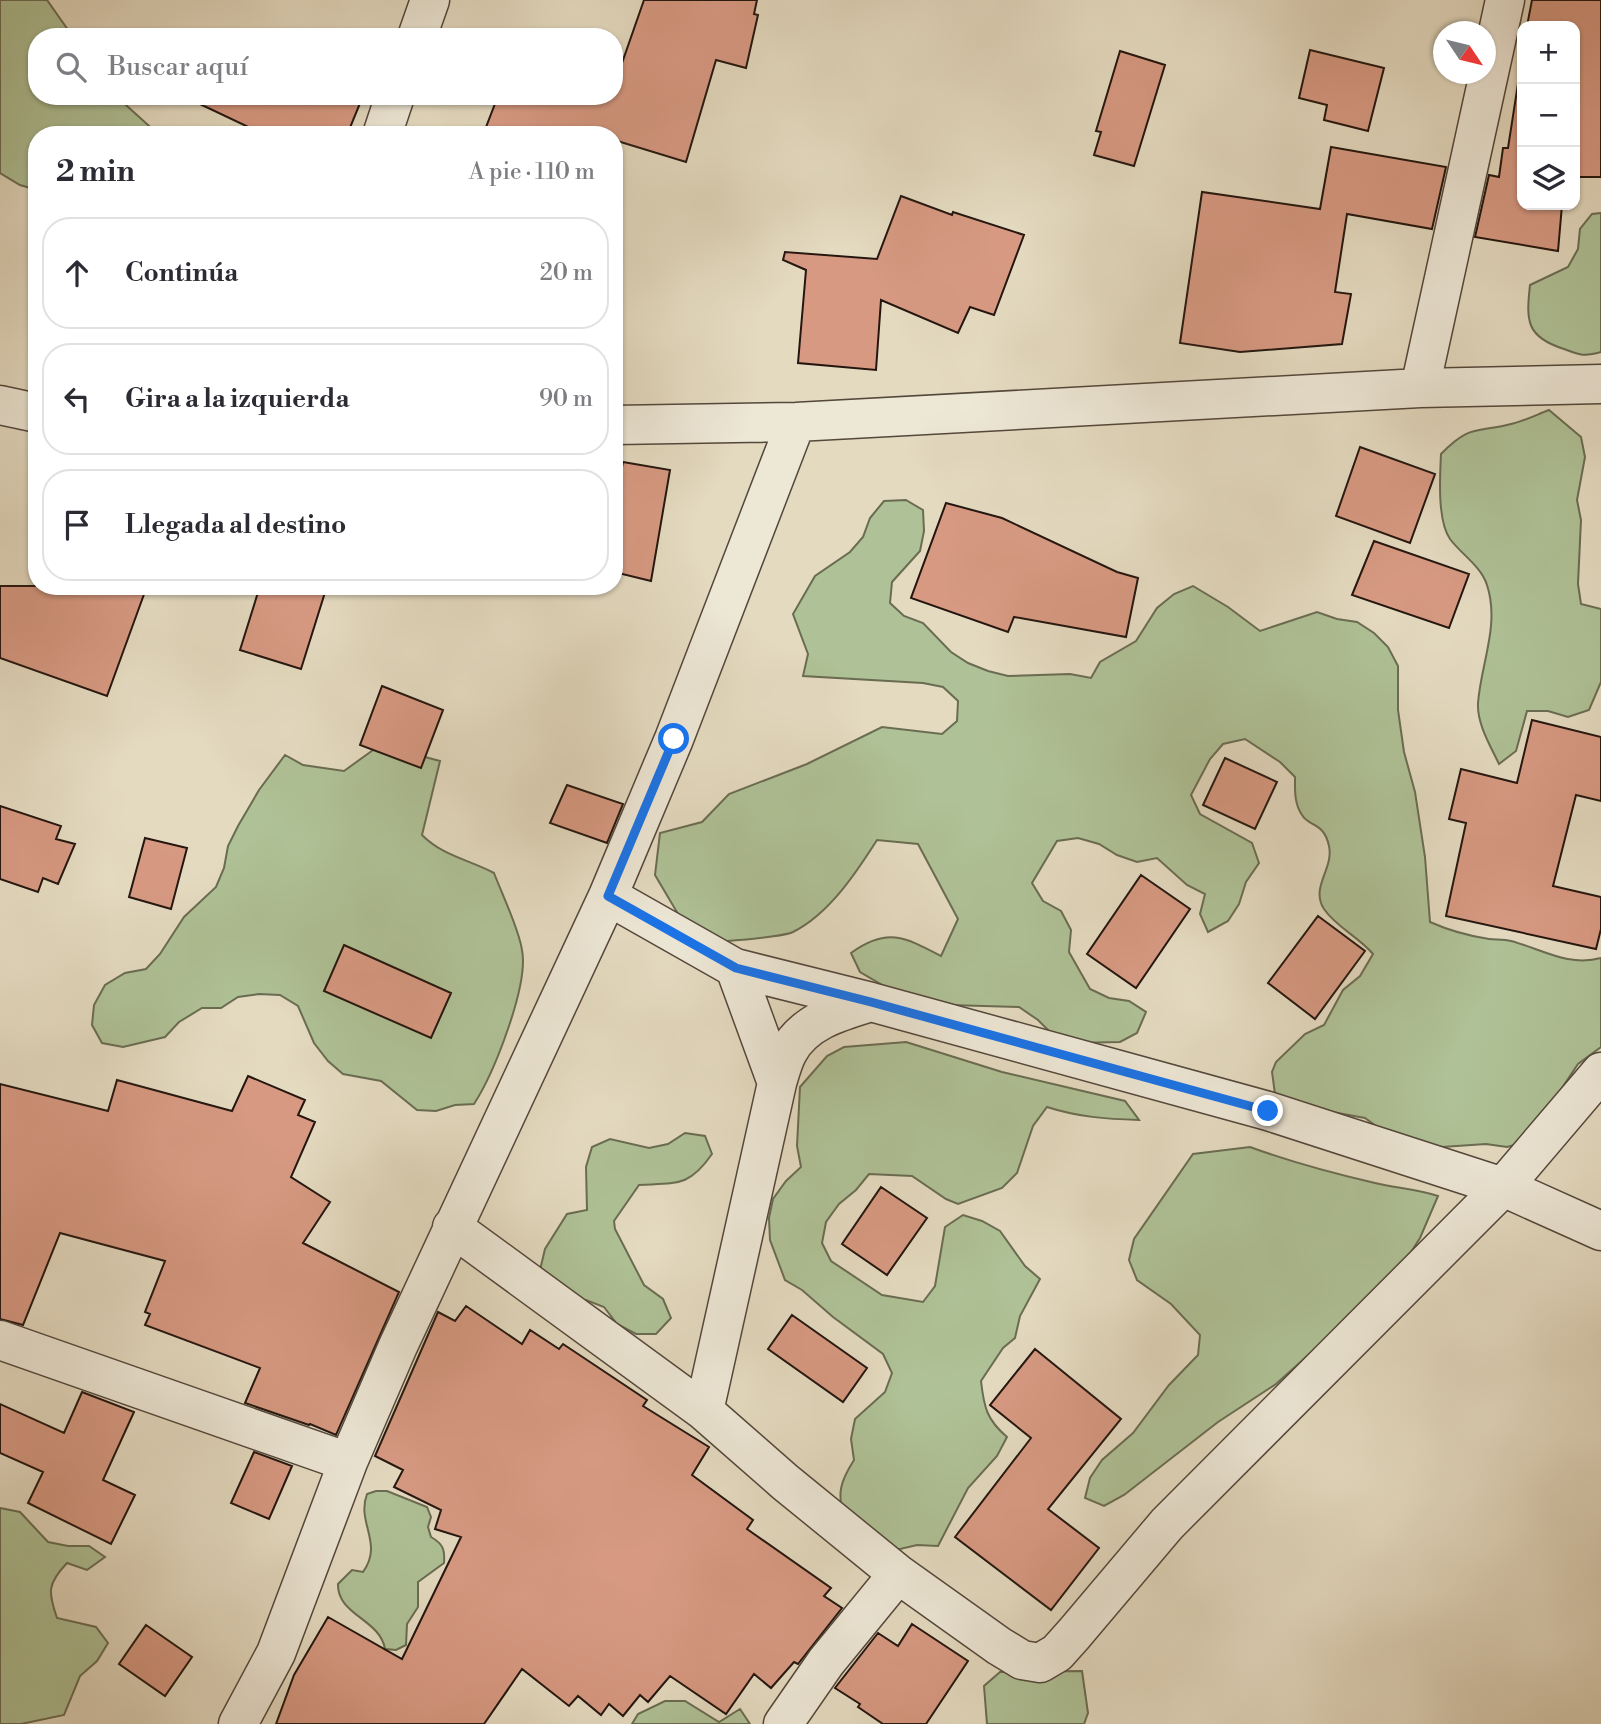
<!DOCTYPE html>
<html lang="es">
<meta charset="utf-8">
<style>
:root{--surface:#fff;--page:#f2f2f3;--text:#2b2b33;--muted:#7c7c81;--line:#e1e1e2}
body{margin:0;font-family:"Libre Bodoni",serif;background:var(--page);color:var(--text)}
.controls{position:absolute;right:21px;top:21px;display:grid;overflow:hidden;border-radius:14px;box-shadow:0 2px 5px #0004}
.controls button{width:63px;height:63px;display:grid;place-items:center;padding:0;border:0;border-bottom:2px solid var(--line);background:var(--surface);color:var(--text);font:35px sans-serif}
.compass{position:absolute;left:1433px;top:21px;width:63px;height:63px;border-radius:50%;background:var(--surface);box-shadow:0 2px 5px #0004;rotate:125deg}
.stop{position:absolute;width:21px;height:21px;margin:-16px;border:5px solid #1a73e8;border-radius:50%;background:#fff}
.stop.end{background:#1a73e8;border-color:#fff;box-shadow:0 2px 7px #0008}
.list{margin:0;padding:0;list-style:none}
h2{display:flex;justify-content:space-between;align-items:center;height:91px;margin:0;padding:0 28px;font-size:30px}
h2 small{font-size:23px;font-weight:400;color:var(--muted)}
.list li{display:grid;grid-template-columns:46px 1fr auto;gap:21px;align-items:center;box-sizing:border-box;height:112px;margin:0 14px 14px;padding:0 14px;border:2px solid var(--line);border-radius:28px}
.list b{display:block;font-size:26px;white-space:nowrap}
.list em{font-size:23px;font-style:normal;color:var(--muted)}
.icon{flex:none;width:38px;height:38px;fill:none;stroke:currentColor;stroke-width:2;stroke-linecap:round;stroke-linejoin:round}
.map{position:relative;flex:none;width:1601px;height:1724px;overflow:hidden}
.search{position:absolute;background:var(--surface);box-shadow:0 2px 5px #0004;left:28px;top:28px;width:595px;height:77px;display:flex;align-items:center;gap:18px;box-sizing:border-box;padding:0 24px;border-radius:28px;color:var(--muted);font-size:26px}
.panel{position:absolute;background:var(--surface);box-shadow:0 2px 5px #0004;left:28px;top:126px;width:595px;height:469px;border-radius:28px}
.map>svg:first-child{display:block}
.green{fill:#afc196;stroke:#6a6c52;stroke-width:2}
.building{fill:#d79982;stroke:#24160f;stroke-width:2}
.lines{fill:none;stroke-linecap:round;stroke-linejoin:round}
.minor-casing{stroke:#54473b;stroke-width:41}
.minor{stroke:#ede7d6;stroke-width:38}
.route{stroke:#1a73e8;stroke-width:9}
</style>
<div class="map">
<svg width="1601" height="1724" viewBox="0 0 1601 1724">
<rect width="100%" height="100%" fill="#e4dac0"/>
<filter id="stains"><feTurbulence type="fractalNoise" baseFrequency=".00286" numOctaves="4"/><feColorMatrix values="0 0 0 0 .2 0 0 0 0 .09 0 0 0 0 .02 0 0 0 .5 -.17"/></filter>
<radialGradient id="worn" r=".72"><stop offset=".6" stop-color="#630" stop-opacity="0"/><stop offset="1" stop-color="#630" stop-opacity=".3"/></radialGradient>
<!-- green -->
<path class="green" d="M0 0H47L73 37H37V96H116L159 135H37V190L20 185 0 173Z
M1601 213V352C1584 357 1580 355 1564 349 1526 337 1526 321 1530 285L1568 267 1578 249 1580 229 1592 214Z
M1549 410 1581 437 1585 457 1577 500 1581 520 1578 584 1581 604 1601 609V682L1589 710 1568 717 1548 711H1527L1516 751 1499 764C1490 745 1477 724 1478 703 1481 663 1500 625 1487 585 1481 566 1461 554 1450 539 1437 520 1440 476 1441 454 1470 424 1476 433 1511 424 1524 421 1536 415 1549 410Z
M906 500 923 510 924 531 920 551 892 582 890 603 904 616 923 623 951 652 968 663 988 671 1008 676 1070 674 1091 678 1100 662 1136 641 1157 608 1174 594 1193 586 1228 607 1260 631 1317 612 1337 619 1357 622 1374 633 1388 647 1398 666V710L1404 752 1415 792 1425 857 1430 922C1448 930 1469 936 1489 939 1496 940 1503 939 1511 941 1542 949 1568 967 1601 958V1047L1578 1064 1534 1130 1518 1144 1507 1147 1486 1144 1442 1147 1391 1137 1365 1118 1321 1110 1275 1094 1272 1072 1276 1062 1305 1034 1324 1025 1343 990 1360 976 1373 954C1359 937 1336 927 1324 909 1310 887 1334 869 1329 846 1324 822 1309 827 1302 815 1294 803 1295 790 1295 777L1280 762 1245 739 1223 744 1210 759 1191 795 1200 814 1252 843 1259 863 1246 882 1239 904 1228 921 1208 932 1200 914 1205 894 1187 885 1157 858 1137 862 1117 855 1099 844 1078 838 1057 841 1032 883 1043 901 1061 911 1071 930 1069 952 1090 989 1109 998 1129 1001 1146 1012 1137 1033 1120 1042 1074 1043 1053 1035 1038 1020 1019 1007 915 1004 860 972 851 953C887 927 905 937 941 956L958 919 918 844 877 840C856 873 829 914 793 932 780 938 724 941 706 943L678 914 655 875 660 833 702 822 729 794 807 764 882 727 942 734 957 721 958 701 943 687 923 683 803 676 808 654 793 614 815 576 850 552 863 537 870 518 884 501Z
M380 745 440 761 422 835C443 856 467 859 494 873 502 894 519 929 522 950 529 985 494 1073 474 1104L455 1105 436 1111 417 1110 381 1081 343 1074 328 1061 314 1043 298 1006 280 995 259 994 238 997 221 1008H202L179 1022 165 1037 123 1047 102 1043 92 1025 94 1005 105 985 125 973 146 969 160 954 184 917 216 887 224 868 228 846 238 826 259 790 285 755 303 765 344 771Z
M906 1042 1002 1072 1125 1101 1139 1120C1106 1119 1078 1117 1047 1107L1033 1126 1017 1173 1002 1188 958 1204 946 1199 912 1176 869 1174 856 1190 839 1204 826 1222 822 1243 831 1261 882 1295 923 1302 935 1286 945 1227 963 1215 982 1221 1000 1231 1025 1266 1040 1279 1020 1316 1015 1338 1003 1348 981 1381C984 1408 987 1420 1007 1437L997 1456 968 1488 938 1546 917 1545 896 1550 844 1518C837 1493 840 1482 854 1460L851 1439 855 1419 885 1392 892 1373 883 1354 833 1317 802 1290 785 1280 770 1240 769 1218 773 1199 786 1181 801 1167 797 1146 800 1087 827 1056 844 1047Z
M685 1133 705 1136 712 1154C689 1187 677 1183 639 1185L614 1221 615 1229 644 1285 663 1299 671 1318 656 1334H636L617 1324 604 1307 586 1300 564 1302 540 1270 545 1249 567 1214 587 1210 586 1167 592 1147 610 1139 649 1148 668 1144Z
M1250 1147C1291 1162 1332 1173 1375 1183 1396 1188 1417 1189 1438 1196L1420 1238 1409 1255 1363 1306 1276 1384 1218 1422 1124 1495 1104 1506 1085 1498 1090 1478 1102 1460 1133 1433 1169 1385 1198 1355 1200 1335 1171 1304 1137 1280 1129 1260 1134 1239 1193 1154Z
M376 1491H387L427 1507 431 1517 428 1527 431 1537C443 1544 445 1549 444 1563L418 1582V1607L407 1624 406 1645 396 1650 385 1649C380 1619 337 1615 338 1584L352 1570 363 1572C384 1543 356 1523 367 1494Z
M0 1508 20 1512 48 1542 68 1546H89L105 1557 87 1570 67 1563C47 1584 48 1592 57 1618L96 1627 108 1643 97 1661 80 1676 64 1715 21 1724H0Z
M1082 1671 1088 1713 1084 1724H987L984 1686 1000 1672Z
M665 1701H685L719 1722 740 1709 750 1724H632L638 1714Z"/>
<!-- building -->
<path class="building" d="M644 0H757L754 14 758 15 746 68 716 60 686 162 614 140V135H483L498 96H614V86Z
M1532 0H1601V177H1575V26H1527Z
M1310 50 1384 68 1368 131 1324 120 1327 105 1299 98Z
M1120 51 1165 65 1134 166 1094 155 1101 132 1096 131Z
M1522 58V205H1562L1558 251 1475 237 1489 175 1499 177 1503 148H1508Z
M183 96H363L347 135H265Z
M1331 147 1446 167 1432 229 1347 214 1335 292 1351 294 1342 344 1240 352 1180 343 1202 192 1320 209Z
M901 196 952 215 953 212 1024 235 994 315 970 307 958 333 881 300 876 370 798 363 806 270 783 260 785 252 877 259Z
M1360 447 1435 474 1410 543 1336 516Z
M623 462 670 470 651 581 614 572V507Z
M946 503 1002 518 1117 572 1138 578 1126 637 1014 617 1008 632 911 598Z
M1374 541 1469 574 1449 628 1352 595Z
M0 586H147L107 696 0 658Z
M260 586H327L301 669 240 650Z
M382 686 443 710 421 768 360 745Z
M1532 720 1601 737V801L1576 795 1553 886 1601 897V929L1596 949 1446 916 1466 823 1449 819 1461 769 1517 783Z
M1225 758 1277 782 1255 829 1203 805Z
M567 785 623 804 607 843 550 823Z
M0 806 61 826 56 839 75 844 58 884 43 878 38 892 0 879Z
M145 838 187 848 171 909 129 897Z
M1141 875 1190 909 1136 988 1087 954Z
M1318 916 1365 951 1315 1019 1268 983Z
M344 945 451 993 431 1038 324 991Z
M248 1076 305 1100 298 1115 315 1122 291 1177 330 1202 303 1243 399 1292 336 1435 310 1424 309 1425 245 1403 260 1368 145 1325 150 1314 145 1312 165 1261 60 1233 23 1325 0 1319V1084L108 1111 117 1080 232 1111Z
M881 1187 927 1218 887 1275 842 1244Z
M466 1306 522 1344 530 1330 559 1349 563 1344 647 1400 643 1406 709 1447 692 1475 753 1520 747 1529 831 1588 824 1596 842 1608 798 1664 794 1662 771 1688 754 1674 726 1714 670 1676 648 1702 640 1695 623 1716 609 1704 601 1715 578 1696 569 1706 522 1669 484 1724H276L294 1675 328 1617 402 1659 461 1537 435 1529 441 1510 394 1487 403 1470 375 1456 438 1312 455 1321Z
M792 1315 867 1368 843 1402 768 1349Z
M1035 1349 1121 1419 1048 1509 1099 1548 1051 1610 955 1537 1031 1438 990 1405Z
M82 1392 134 1412 103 1480 135 1495 111 1544 28 1503 43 1472 0 1453V1404L64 1433Z
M254 1452 292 1466 269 1519 231 1503Z
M912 1624 968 1661 926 1724H883L858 1707 860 1704 835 1688 878 1633 898 1646Z
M146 1625 192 1657 165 1696 119 1664Z"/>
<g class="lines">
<!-- minor casing -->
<g class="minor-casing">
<path id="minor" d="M417 37 430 0
M382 135 395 96
M1420 388 1505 0
M0 405 37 413
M614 425 796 422 1420 388 1601 384
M608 896 735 968 871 1002 1268 1111 1503 1187 1601 1231
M777 1083C780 1073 783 1061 788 1052 804 1021 841 1011 871 1002
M452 1227 704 1411 785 1482 898 1574 999 1646 1022 1660 1040 1663 1057 1653 1074 1634 1167 1524 1503 1187 1601 1072
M0 1340 348 1462
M704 1411 777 1083 735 968
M238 1724 276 1653 348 1462 398 1346 608 896 674 739 796 422
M783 1724 826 1662 898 1574"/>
</g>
<!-- minor -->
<use href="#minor" class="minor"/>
</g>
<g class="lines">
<!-- route -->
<path class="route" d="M674 739 608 896 736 968 871 1002 1268 1111"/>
</g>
<rect width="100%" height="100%" filter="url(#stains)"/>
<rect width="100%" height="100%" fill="url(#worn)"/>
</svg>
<div class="controls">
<button>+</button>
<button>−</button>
<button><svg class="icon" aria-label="layers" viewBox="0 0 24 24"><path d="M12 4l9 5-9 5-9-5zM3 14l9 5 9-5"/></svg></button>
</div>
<svg class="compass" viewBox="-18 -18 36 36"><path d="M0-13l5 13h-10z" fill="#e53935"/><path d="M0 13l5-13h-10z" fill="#7c7c81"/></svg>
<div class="stop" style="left:674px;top:739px"></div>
<div class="stop end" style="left:1268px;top:1111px"></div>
<div class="search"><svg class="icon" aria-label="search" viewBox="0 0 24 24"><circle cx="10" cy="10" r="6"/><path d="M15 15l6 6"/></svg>Buscar aquí</div>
<section class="panel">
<h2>2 min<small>A pie · 110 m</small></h2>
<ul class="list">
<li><svg class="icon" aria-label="ahead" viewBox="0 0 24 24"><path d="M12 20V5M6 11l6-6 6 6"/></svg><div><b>Continúa</b></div><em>20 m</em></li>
<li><svg class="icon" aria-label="left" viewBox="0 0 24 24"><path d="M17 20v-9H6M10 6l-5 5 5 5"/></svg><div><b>Gira a la izquierda</b></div><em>90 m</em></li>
<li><svg class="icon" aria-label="arrive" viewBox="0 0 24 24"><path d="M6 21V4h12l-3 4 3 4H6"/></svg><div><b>Llegada al destino</b></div></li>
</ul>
</section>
</div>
